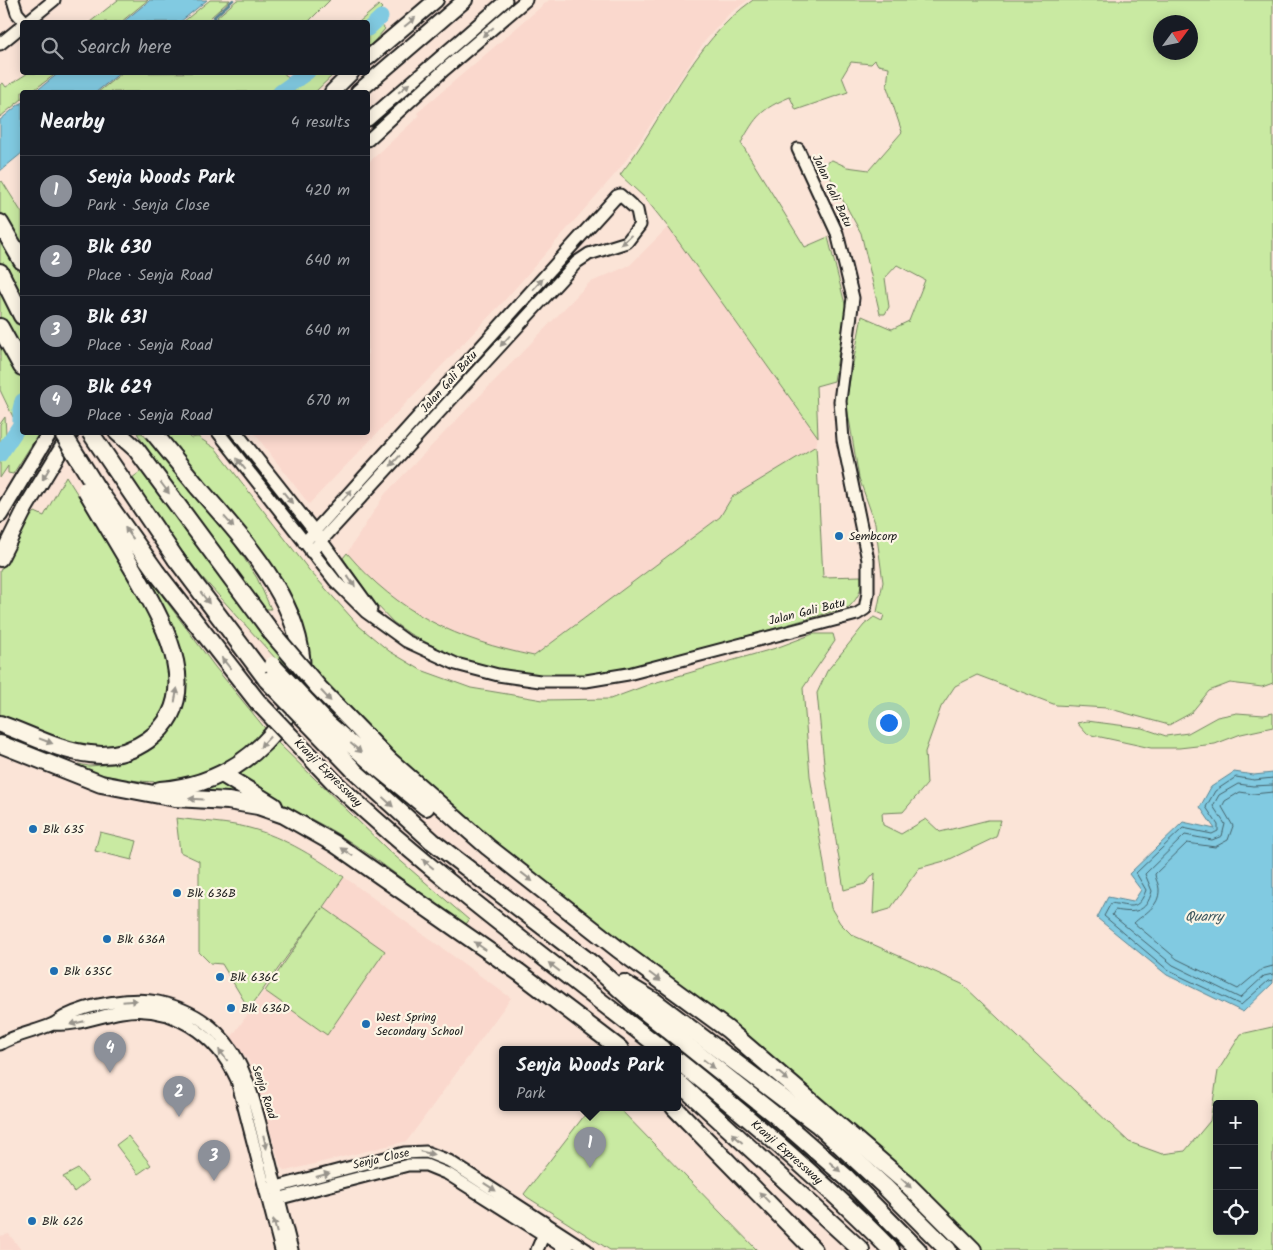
<!DOCTYPE html>
<meta charset="utf-8">
<style>
:root{--surface:#171b24;--page:#242831;--text:#f1f3f6;--muted:#9ea1a6;--line:#363941;--accent:#8c9099}
body{margin:0;font-family:Kalam,sans-serif;background:var(--page);color:var(--text)}
.controls{position:absolute;right:15px;bottom:15px;display:grid;overflow:hidden;border-radius:5px;box-shadow:0 2px 12px #0003}
.controls button{width:45px;height:45px;display:grid;place-items:center;padding:0;border:0;border-bottom:1px solid var(--line);background:var(--surface);color:var(--text);font:25px sans-serif}
.compass{position:absolute;left:1153px;top:15px;width:45px;height:45px;border-radius:50%;background:var(--surface);box-shadow:0 2px 12px #0003;rotate:57deg}
.you{position:absolute;left:888px;top:722px;width:18px;height:18px;margin:-12px;border:4px solid #fff;border-radius:50%;background:#1a73e8;box-shadow:0 0 0 8px #1a73e833}
.badge{display:grid;place-items:center;width:32px;height:32px;border-radius:50%;background:var(--accent);color:#fff;font-size:16px;font-weight:700}
.pin{position:absolute;translate:-50% -41px;filter:drop-shadow(0 1px 2px #0008)}
.pin::after{content:'';position:absolute;top:26px;width:18px;height:15px;background:inherit;clip-path:polygon(0 0,100% 0,50% 100%)}
.popup{position:absolute;left:499px;top:1046px;width:182px;height:65px;box-sizing:border-box;display:grid;place-content:center;border-radius:5px;background:var(--surface);filter:drop-shadow(0 1px 4px #0005);font-size:16px;white-space:nowrap;color:var(--muted)}
.popup b{font-size:19px;color:var(--text)}
.popup::after{content:'';position:absolute;left:50%;top:100%;margin-left:-10px;border:10px solid transparent;border-top-color:var(--surface)}
.list{margin:0;padding:0;list-style:none}
h2{display:flex;justify-content:space-between;align-items:center;height:65px;margin:0;padding:0 20px;font-size:21px}
h2 small{font-size:16px;font-weight:400;color:var(--muted)}
.list li{display:grid;grid-template-columns:32px 1fr auto;gap:15px;align-items:center;box-sizing:border-box;height:70px;padding:0 20px;border-top:1px solid var(--line)}
.list b{display:block;font-size:19px;white-space:nowrap}
.list p{margin:0;font-size:16px;white-space:nowrap;color:var(--muted)}
.list em{font-size:16px;font-style:normal;color:var(--muted)}
.icon{flex:none;width:28px;height:28px;fill:none;stroke:currentColor;stroke-width:2;stroke-linecap:round;stroke-linejoin:round}
.map{position:relative;flex:none;width:1273px;height:1250px;overflow:hidden}
.search{position:absolute;background:var(--surface);box-shadow:0 2px 12px #0003;left:20px;top:20px;width:350px;height:55px;display:flex;align-items:center;gap:12px;box-sizing:border-box;padding:0 18px;border-radius:5px;color:var(--muted);font-size:19px}
.panel{position:absolute;background:var(--surface);box-shadow:0 2px 12px #0003;left:20px;top:90px;width:350px;height:345px;border-radius:5px}
.map>svg:first-child{display:block}
.built{fill:#fad8cd}
.green{fill:#c9eaa2;stroke:#72835f;fill-rule:evenodd}
.water{fill:#81cae1;stroke:#598492}
.lines{fill:none;stroke-linecap:round;stroke-linejoin:round}
.shore{stroke:#44626b;stroke-width:1}
.stream{stroke:#598492;stroke-width:2.5}
.river{stroke:#81cae1;stroke-width:15}
.minor-casing{stroke:#1c1c1c;stroke-width:15}
.major-casing{stroke:#1c1c1c;stroke-width:18}
.highway-casing{stroke:#1c1c1c;stroke-width:20}
.minor{stroke:#fcf5e5;stroke-width:11}
.major{stroke:#fcf5e5;stroke-width:14}
.highway{stroke:#fcf5e5;stroke-width:16}
.highway-bridge-casing{stroke:#1c1c1c;stroke-width:20;stroke-linecap:butt}
.highway-bridge{stroke:#fcf5e5;stroke-width:16}
.oneway{fill:#97938b}
.poi-dot{fill:#1f6fb2;stroke:#fcf5e5;stroke-width:2}
.labels{text-anchor:middle;dominant-baseline:central;stroke-width:4.5;stroke-linejoin:round;paint-order:stroke}
.street-label{font-size:12px;fill:#1c1c1c;stroke:#fcf5e5}
.poi-label{font-size:12px;fill:#1c1c1c;stroke:#fcf5e5;text-anchor:start}
.water-label{font-size:14px;font-style:italic;fill:#3f5961;stroke:#fcf5e5}
</style>
<div class="map">
<svg width="1273" height="1250" viewBox="0 0 1273 1250">
<rect width="100%" height="100%" fill="#fbe4d7"/>
<filter id="ink" filterUnits="userSpaceOnUse"><feTurbulence type="fractalNoise" baseFrequency=".02" numOctaves="2"/><feDisplacementMap in="SourceGraphic" scale="10" xChannelSelector="R" yChannelSelector="G"/><feConvolveMatrix kernelMatrix="1 2 1 2 8 2 1 2 1" color-interpolation-filters="sRGB"/></filter>
<g filter="url(#ink)">
<!-- built -->
<path class="built" d="M549 0H748L728 15 704 42 638 144 617 172 504 301 309 504 254 433 368 432V163L419 116 417 113Z
M668 227 818 437 816 446 732 497 720 517 534 656 493 647 461 636 428 621 399 603 377 586 347 553 385 494 589 283 630 265Z
M344 877 511 998 407 1141 286 1171 281 1168 249 1061 231 1038Z
M9 1234 21 1250H0V1236Z"/>
<!-- green -->
<path class="green" d="M118 0H148L121 22H90Z
M210 0H230L210 18 215 22H183Z
M237 0H330L308 22H223L217 17Z
M753 0H1273V683L1262 687 1230 683 1209 691 1191 713 1169 725 1107 708 1056 705 977 675 955 686 941 707 925 752 927 784 903 812 882 813 883 825 901 834 926 819 940 832 988 820H1001L996 837 948 860 919 868 890 909 873 914 875 873 865 884 844 890 825 773 817 693 827 671 864 625 874 617 882 621 884 615 877 612 883 582 875 523 859 478 846 401 862 316 892 329 909 321 925 280 897 265 885 278 889 307 885 314H880L861 233 823 164 832 160 847 167 869 170 902 132 887 87 889 67 878 65 875 60 871 64 851 62 842 77 848 92 796 110 790 97C761 109 756 116 741 143L805 247 828 237 846 308 834 381 816 386 818 437 668 227 645 198 620 175C665 117 692 43 753 0ZM1160 22H1190V52H1160Z
M379 5 382 8 378 12 379 14 368 24 359 22Z
M380 23 385 29 368 48V34Z
M283 72 289 79 297 73H302L269 92H98L122 73Z
M28 73H57L31 92H22V99L0 117V85L3 83 6 87Z
M315 73H335L315 92H286Z
M2 181 22 213V392L15 401 13 417 0 390V183Z
M5 417 6 434 0 443V424Z
M22 427V432L39 433 13 474 8 473V466L0 478V461Z
M137 433H142L232 540 257 578 271 609H261L159 469Z
M161 433H185L190 438 198 437 216 449 309 570 359 626 389 651 421 670 471 688 543 700 610 699 650 684 776 648 813 634H833L835 641 803 688 810 776 831 908 840 923 852 935 962 984 1129 1142 1162 1154 1185 1151 1210 1121 1218 1071 1241 1034 1272 1027 1273 1024V1250H983L879 1149 786 1068 578 910 446 803 387 752 327 688 307 658 304 631 298 609 273 567 244 529ZM1217 1104H1254V1231H1217Z
M816 446 823 577 861 576C862 590 859 597 849 607L628 670 586 676 540 677 498 670 457 658 410 634 393 622 375 603 343 558 347 553C399 614 457 640 534 656L720 517 732 497Z
M143 470 179 515 287 664 286 670 201 576 163 526 132 478Z
M66 476 127 573 135 559 215 667 268 732C208 791 154 790 77 768L78 764 89 766 117 764 115 750H91L0 718V571L25 523 35 512 44 516Z
M1237 713 1264 715 1273 713V727L1241 734 1215 744 1179 748H1151L1087 734 1077 723 1087 721 1142 728 1166 736 1188 733 1217 717Z
M276 741 388 850 469 920 464 927C406 883 341 825 271 802 251 795 225 795 203 792V787Z
M176 818C198 821 220 822 241 826 279 834 312 855 344 877L323 907 385 951 327 1035 265 991 322 908 249 1009 222 964 210 963 199 952V861L180 852Z
M100 832 137 841 132 860 95 851Z
M591 1107H618L757 1250H610L527 1197 524 1194Z
M128 1136 151 1165 138 1174 116 1145Z
M78 1169 88 1181 74 1192 63 1177Z"/>
<!-- water -->
<path class="water" d="M150 0H207L180 22H123Z
M60 72H120V73L96 92H35Z
M22 102V153L0 171V120Z
M1234 772 1254 775 1273 773V983L1243 1012 1167 975 1097 918 1108 897 1133 902 1141 890 1129 874 1183 822 1215 829 1200 807 1211 787Z"/>
<g class="lines">
<!-- shore -->
<path class="shore" d="M1273 778 1254 780 1236 777 1215 791 1206 807 1218 825V831L1212 834 1183 828 1136 873 1146 890C1138 912 1130 906 1111 903L1104 916 1169 971 1241 1005 1268 981 1273 980
M1273 785 1253 786 1238 784 1219 795 1213 806 1225 824 1222 836 1212 840 1185 835 1145 874 1152 891C1146 914 1134 913 1115 910L1112 915 1173 965 1240 998 1264 976 1273 974
M1273 792 1253 794 1240 792 1225 801 1222 807 1233 826 1228 840 1215 847 1187 843 1155 874C1155 879 1159 884 1159 889 1160 907 1143 914 1134 923L1177 959 1238 989 1262 969 1273 966"/>
<!-- stream -->
<path class="stream" d="M219 22 214 17 233 0"/>
<!-- river -->
<path class="river" d="M368 29 381 17
M280 92 308 72
M0 455 20 425V409L22 401"/>
<!-- minor casing -->
<g class="minor-casing">
<path id="minor" d="M13 0 17 13 25 22
M27 22 54 0
M0 44 22 26
M368 120 506 0
M368 140 444 70 526 0
M218 432 335 581 366 612 406 641 456 664 498 675 540 681H586L628 674 857 614 865 609 868 593V560L843 440 840 401 853 298 837 233 798 149
M236 432 315 532 371 609
M304 543 617 196 620 195 637 210 640 225 627 242 589 254 577 262 311 552
M54 1024C77 1026 98 1016 121 1012 171 1003 217 1035 237 1080L281 1250
M0 1044C17 1034 35 1032 53 1024 58 1022 61 1018 66 1016 89 1004 132 997 158 1002 237 1019 249 1080 266 1147 275 1181 283 1216 292 1250
M269 1189 404 1153 426 1152 449 1161 587 1250
M273 1200 408 1165H426L448 1174 568 1250
M537 1250 546 1229"/>
</g>
<!-- major casing -->
<g class="major-casing">
<path id="major" d="M368 58 436 0
M332 92 352 72
M358 92 465 0
M0 515 50 432
M0 559 26 507 71 433"/>
</g>
<!-- highway casing -->
<g class="highway-casing">
<g id="highway">
<path d="M0 223 22 261"/>
<path d="M0 272 22 316"/>
<path d="M0 327 22 367"/>
<path d="M117 432 136 449 272 633"/>
<path d="M176 559 267 680"/>
<path d="M157 573 257 701"/>
<path d="M0 724C29 734 59 751 90 754 111 757 131 752 148 740 207 697 164 624 137 576"/>
<path d="M0 744 101 784 175 798 228 801 258 806 284 815 335 844 520 973 620 1049"/>
<path d="M389 760 488 847 618 949 727 1029 906 1183 973 1250"/>
<path d="M378 768 426 807"/>
<path d="M353 769 432 841 592 964 643 1010 776 1116 847 1178 918 1250"/>
<path d="M222 774 274 806"/>
<path d="M335 783C438 879 552 963 662 1049"/>
<path d="M160 790C201 787 235 772 264 743 281 726 298 702 301 678 309 607 239 535 197 486"/>
<path d="M624 983 654 1001 817 1124 884 1186 948 1250"/>
<path id="s1" d="M678 1061C752 1120 825 1182 891 1250"/>
<path d="M678 1082 861 1250"/>
<path d="M674 1107 814 1250"/>
</g>
</g>
<!-- minor -->
<use href="#minor" class="minor"/>
<!-- major -->
<use href="#major" class="major"/>
<!-- highway -->
<use href="#highway" class="highway"/>
<!-- highway-bridge casing -->
<g class="highway-bridge-casing">
<path id="highway-bridge" d="M62 432 96 487 157 573
M90 432 176 559
M153 432 197 486
M86 490 137 576
M272 633 319 688 389 760
M272 665 327 723 378 768
M267 680 353 769
M257 701 335 783"/>
</g>
<!-- highway-bridge -->
<use href="#highway-bridge" class="highway-bridge"/>
</g>
<!-- one-way arrows -->
<defs><path id="oneway-solid" d="M-6-.8H1V-3.2L6.5 0L1 3.2V.8H-6Z" transform="scale(1.25)"/></defs>
<g class="oneway">
<use href="#oneway-solid" transform="translate(410 22) rotate(-40)"/>
<use href="#oneway-solid" transform="translate(488 32) rotate(140)"/>
<use href="#oneway-solid" transform="translate(404 88) rotate(-40)"/>
<use href="#oneway-solid" transform="translate(626 240) rotate(137)"/>
<use href="#oneway-solid" transform="translate(538 284) rotate(-48)"/>
<use href="#oneway-solid" transform="translate(505 341) rotate(132)"/>
<use href="#oneway-solid" transform="translate(395 461) rotate(132)"/>
<use href="#oneway-solid" transform="translate(241 464) rotate(-128)"/>
<use href="#oneway-solid" transform="translate(46 474) rotate(121)"/>
<use href="#oneway-solid" transform="translate(165 488) rotate(53)"/>
<use href="#oneway-solid" transform="translate(347 495) rotate(-48)"/>
<use href="#oneway-solid" transform="translate(288 498) rotate(51)"/>
<use href="#oneway-solid" transform="translate(229 522) rotate(49)"/>
<use href="#oneway-solid" transform="translate(129 533) rotate(-126)"/>
<use href="#oneway-solid" transform="translate(351 581) rotate(54)"/>
<use href="#oneway-solid" transform="translate(205 598) rotate(53)"/>
<use href="#oneway-solid" transform="translate(226 663) rotate(-129)"/>
<use href="#oneway-solid" transform="translate(176 695) rotate(-79)"/>
<use href="#oneway-solid" transform="translate(326 696) rotate(47)"/>
<use href="#oneway-solid" transform="translate(46 741) rotate(21)"/>
<use href="#oneway-solid" transform="translate(265 742) rotate(133)"/>
<use href="#oneway-solid" transform="translate(356 748) rotate(41)"/>
<use href="#oneway-solid" transform="translate(196 799) rotate(-177)"/>
<use href="#oneway-solid" transform="translate(388 802) rotate(43)"/>
<use href="#oneway-solid" transform="translate(347 852) rotate(-145)"/>
<use href="#oneway-solid" transform="translate(428 864) rotate(-140)"/>
<use href="#oneway-solid" transform="translate(527 877) rotate(38)"/>
<use href="#oneway-solid" transform="translate(480 946) rotate(-145)"/>
<use href="#oneway-solid" transform="translate(554 967) rotate(-142)"/>
<use href="#oneway-solid" transform="translate(655 977) rotate(37)"/>
<use href="#oneway-solid" transform="translate(130 1001) rotate(-5)"/>
<use href="#oneway-solid" transform="translate(77 1023) rotate(166)"/>
<use href="#oneway-solid" transform="translate(223 1055) rotate(-127)"/>
<use href="#oneway-solid" transform="translate(709 1064) rotate(38)"/>
<use href="#oneway-solid" transform="translate(783 1076) rotate(40)"/>
<use href="#oneway-solid" transform="translate(737 1138) rotate(-138)"/>
<use href="#oneway-solid" transform="translate(265 1142) rotate(76)"/>
<use href="#oneway-solid" transform="translate(427 1153) rotate(13)"/>
<use href="#oneway-solid" transform="translate(835 1167) rotate(41)"/>
<use href="#oneway-solid" transform="translate(323 1175) rotate(-15)"/>
<use href="#oneway-solid" transform="translate(906 1183) rotate(43)"/>
<use href="#oneway-solid" transform="translate(490 1187) rotate(33)"/>
<use href="#oneway-solid" transform="translate(764 1197) rotate(-134)"/>
<use href="#oneway-solid" transform="translate(275 1226) rotate(-104)"/>
</g>
</g>
<!-- markers -->
<g class="poi-dot">
<circle cx="839" cy="536" r="5"/>
<circle cx="33" cy="829" r="5"/>
<circle cx="177" cy="893" r="5"/>
<circle cx="107" cy="939" r="5"/>
<circle cx="54" cy="971" r="5"/>
<circle cx="220" cy="977" r="5"/>
<circle cx="231" cy="1008" r="5"/>
<circle cx="366" cy="1024" r="5"/>
<circle cx="32" cy="1221" r="5"/>
</g>
<g class="labels">
<!-- street labels -->
<g class="street-label">
<text transform="translate(832 191) rotate(65)">Jalan Gali Batu</text>
<text transform="translate(449 382) rotate(-48)">Jalan Gali Batu</text>
<text transform="translate(807 612) rotate(-14)">Jalan Gali Batu</text>
<text transform="translate(328 773) rotate(45)">Kranji Expressway</text>
<text transform="translate(264 1092) rotate(72)">Senja Road</text>
<text stroke="none"><textPath href="#s1" startOffset="142">Kranji Expressway</textPath></text>
<text transform="translate(381 1159) rotate(-13)">Senja Close</text>
</g>
<!-- poi labels -->
<g class="poi-label">
<text x="849" y="536">Sembcorp</text>
<text x="43" y="829">Blk 635</text>
<text x="187" y="893">Blk 636B</text>
<text x="117" y="939">Blk 636A</text>
<text x="64" y="971">Blk 635C</text>
<text x="230" y="977">Blk 636C</text>
<text x="241" y="1008">Blk 636D</text>
<text x="376" y="1017">West Spring<tspan x="376" dy="14">Secondary School</tspan></text>
<text x="42" y="1221">Blk 626</text>
</g>
<!-- water labels -->
<g class="water-label">
<text x="1204" y="917">Quarry</text>
</g>
</g>
</svg>
<div class="controls">
<button>+</button>
<button>−</button>
<button><svg class="icon" aria-label="locate" viewBox="0 0 24 24"><circle cx="12" cy="12" r="6"/><path d="M12 2v4M12 18v4M2 12h4M18 12h4"/></svg></button>
</div>
<svg class="compass" viewBox="-18 -18 36 36"><path d="M0-13l5 13h-10z" fill="#e53935"/><path d="M0 13l5-13h-10z" fill="#9ea1a6"/></svg>
<div class="you"></div>
<div class="pin badge" style="left:590px;top:1168px">1</div>
<div class="popup"><b>Senja Woods Park</b>Park</div>
<div class="pin badge" style="left:179px;top:1117px">2</div>
<div class="pin badge" style="left:214px;top:1181px">3</div>
<div class="pin badge" style="left:110px;top:1073px">4</div>
<div class="search"><svg class="icon" aria-label="search" viewBox="0 0 24 24"><circle cx="10" cy="10" r="6"/><path d="M15 15l6 6"/></svg>Search here</div>
<section class="panel">
<h2>Nearby<small>4 results</small></h2>
<ul class="list">
<li><span class="badge">1</span><div><b>Senja Woods Park</b><p>Park · Senja Close</p></div><em>420 m</em></li>
<li><span class="badge">2</span><div><b>Blk 630</b><p>Place · Senja Road</p></div><em>640 m</em></li>
<li><span class="badge">3</span><div><b>Blk 631</b><p>Place · Senja Road</p></div><em>640 m</em></li>
<li><span class="badge">4</span><div><b>Blk 629</b><p>Place · Senja Road</p></div><em>670 m</em></li>
</ul>
</section>
</div>
